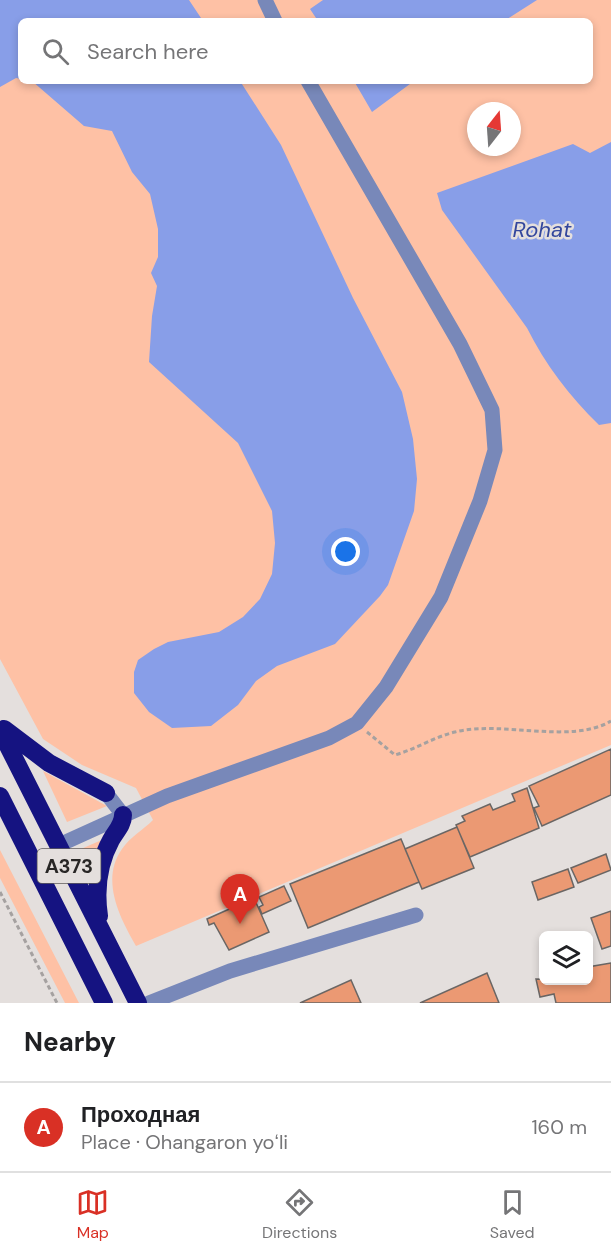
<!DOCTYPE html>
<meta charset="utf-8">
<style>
:root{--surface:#fff;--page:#f2f2f2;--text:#202124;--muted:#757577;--line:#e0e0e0;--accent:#d93025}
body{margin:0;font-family:"DM Sans",sans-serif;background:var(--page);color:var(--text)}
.controls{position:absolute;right:18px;bottom:18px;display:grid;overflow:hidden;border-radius:9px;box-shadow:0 3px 9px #0003}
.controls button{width:54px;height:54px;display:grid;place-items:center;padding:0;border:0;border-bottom:2px solid var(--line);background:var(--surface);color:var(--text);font:30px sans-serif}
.compass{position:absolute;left:467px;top:102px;width:54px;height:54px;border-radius:50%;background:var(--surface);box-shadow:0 3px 9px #0003;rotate:17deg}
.you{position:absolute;left:346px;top:552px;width:21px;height:21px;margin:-15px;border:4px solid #fff;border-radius:50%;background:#1a73e8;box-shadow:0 0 0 9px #1a73e833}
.badge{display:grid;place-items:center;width:39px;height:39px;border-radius:50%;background:var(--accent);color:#fff;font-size:20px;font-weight:700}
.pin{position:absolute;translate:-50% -50px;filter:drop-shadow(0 2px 3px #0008)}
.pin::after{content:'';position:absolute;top:32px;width:21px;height:18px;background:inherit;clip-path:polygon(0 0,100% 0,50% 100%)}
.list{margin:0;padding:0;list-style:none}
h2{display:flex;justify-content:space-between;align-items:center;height:78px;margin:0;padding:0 24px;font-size:26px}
h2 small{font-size:20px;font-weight:400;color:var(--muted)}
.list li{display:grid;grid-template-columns:39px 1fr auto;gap:18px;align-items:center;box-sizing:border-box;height:90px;padding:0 24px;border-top:2px solid var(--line)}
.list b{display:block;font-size:22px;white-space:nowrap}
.list p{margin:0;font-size:20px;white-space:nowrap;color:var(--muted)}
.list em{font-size:20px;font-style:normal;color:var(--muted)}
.icon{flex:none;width:33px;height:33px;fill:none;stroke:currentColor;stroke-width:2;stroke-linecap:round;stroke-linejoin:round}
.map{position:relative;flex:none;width:611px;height:1003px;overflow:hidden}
.search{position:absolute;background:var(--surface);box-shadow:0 3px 9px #0003;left:18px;right:18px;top:18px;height:66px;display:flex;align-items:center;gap:15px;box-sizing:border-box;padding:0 21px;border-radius:9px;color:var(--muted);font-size:22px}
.sheet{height:168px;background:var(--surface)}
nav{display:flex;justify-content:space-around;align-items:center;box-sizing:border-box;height:84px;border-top:2px solid var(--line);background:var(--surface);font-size:16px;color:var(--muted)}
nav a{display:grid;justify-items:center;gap:3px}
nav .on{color:var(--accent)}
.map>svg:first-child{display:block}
.green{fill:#fec1a5;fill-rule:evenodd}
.water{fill:#889ee8}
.building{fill:#eb9973;stroke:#6a6664;stroke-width:1.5}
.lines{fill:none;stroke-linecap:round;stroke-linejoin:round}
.path{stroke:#a5a1a0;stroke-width:3;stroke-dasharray:4.5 3;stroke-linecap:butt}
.minor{stroke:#7888b9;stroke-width:15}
.highway{stroke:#151381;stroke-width:18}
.labels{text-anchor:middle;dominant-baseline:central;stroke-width:5;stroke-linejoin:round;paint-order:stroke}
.shield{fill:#e4dfdd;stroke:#605e5c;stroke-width:1.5}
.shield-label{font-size:20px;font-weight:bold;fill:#282625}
.water-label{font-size:22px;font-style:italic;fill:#34479d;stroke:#e4dfdd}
</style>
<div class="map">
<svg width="611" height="1003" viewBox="0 0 611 1003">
<rect width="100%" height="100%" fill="#e4dfdd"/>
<!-- green -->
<path class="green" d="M0 0H611V745L136 946C120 918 100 880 122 849 130 837 143 830 153 820L136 788 82 765 43 739 0 659ZM21 21H590V81H21ZM476 111H512V147H476Z
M43 771 107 806 67 822Z
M104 839 93 872 81 849Z
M0 850 79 1003H65L0 878Z"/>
<!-- water -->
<path class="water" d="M0 0H189L203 21H21V79L16 78 0 87Z
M323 0H537L504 21H318L310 9Z
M32 81H240L281 145 353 298 402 392 413 439 417 479 414 511 388 585 380 596 335 644 277 666 256 681 238 705 211 726 172 728 149 712 134 693V672L138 660 154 649 168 642 219 632 243 617 260 599 272 574 275 543 272 511 238 443 149 362 152 316 157 286 151 273 158 257V229L150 194 132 172 112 131 84 126Z
M354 81H414L372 112Z
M611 142V423L599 425C570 397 545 364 527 328L442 210 437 193 573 144 590 153Z"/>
<!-- building -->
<path class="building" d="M611 749V795L542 826 534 808 539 806 529 786Z
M527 788 539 828 470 857 456 825 465 821 462 816 490 804 493 810 515 801 512 794Z
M457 827 474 868 422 889 405 849Z
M401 839 419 882 308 928 290 884Z
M606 854 611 870 578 883 571 868Z
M568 869 574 887 538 900 532 882Z
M284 886 291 901 262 914 259 907 263 905 259 897Z
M254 898 269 932 229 950 214 923 209 925 207 919Z
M611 911V946L602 949 591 918Z
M611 963V1003H556L554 994 540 997 536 979 588 980V967Z
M487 973 499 1003H420Z
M351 980 361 1003H300Z"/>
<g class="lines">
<!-- path -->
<path class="path" d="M367 732 395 755C416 749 434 737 455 732 502 720 570 745 611 721
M0 892 57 1003"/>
<!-- minor -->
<path class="minor" d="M265 0 275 21
M106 793 123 815
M59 845 167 796 329 738 357 723 386 687 441 597 480 501 495 450 492 410 460 344 308 81
M149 1003 230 971 416 915"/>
<!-- highway -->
<path class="highway" d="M4 729 49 763 106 793
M0 730 138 1003
M0 796 104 1003
M99 916C95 889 98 864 111 840 116 831 123 825 123 815"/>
</g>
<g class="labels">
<!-- shield labels -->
<rect class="shield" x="37.5" y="849" width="63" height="34" rx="4.5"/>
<g class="shield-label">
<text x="69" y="866">A373</text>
</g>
<!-- water labels -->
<g class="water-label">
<text x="542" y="229">Rohat</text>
</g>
</g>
</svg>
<div class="controls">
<button><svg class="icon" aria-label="layers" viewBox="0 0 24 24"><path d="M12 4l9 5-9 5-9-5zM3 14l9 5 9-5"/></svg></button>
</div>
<svg class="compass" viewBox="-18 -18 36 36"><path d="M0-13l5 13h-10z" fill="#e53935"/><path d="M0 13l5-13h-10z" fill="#757577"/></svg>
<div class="you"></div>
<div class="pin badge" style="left:240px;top:924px">A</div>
<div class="search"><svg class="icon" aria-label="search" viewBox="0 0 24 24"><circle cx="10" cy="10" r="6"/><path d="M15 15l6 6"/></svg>Search here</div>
</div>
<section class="sheet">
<h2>Nearby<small></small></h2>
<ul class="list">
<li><span class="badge">A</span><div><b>Проходная</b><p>Place · Ohangaron yoʻli</p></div><em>160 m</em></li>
</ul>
</section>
<nav>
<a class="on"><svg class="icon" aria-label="map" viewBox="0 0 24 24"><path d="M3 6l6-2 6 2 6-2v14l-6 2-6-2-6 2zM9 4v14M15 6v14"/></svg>Map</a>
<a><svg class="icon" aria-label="directions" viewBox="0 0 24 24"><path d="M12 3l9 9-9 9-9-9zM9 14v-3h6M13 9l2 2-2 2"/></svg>Directions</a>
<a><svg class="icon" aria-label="saved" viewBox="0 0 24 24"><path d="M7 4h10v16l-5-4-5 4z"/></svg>Saved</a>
</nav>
